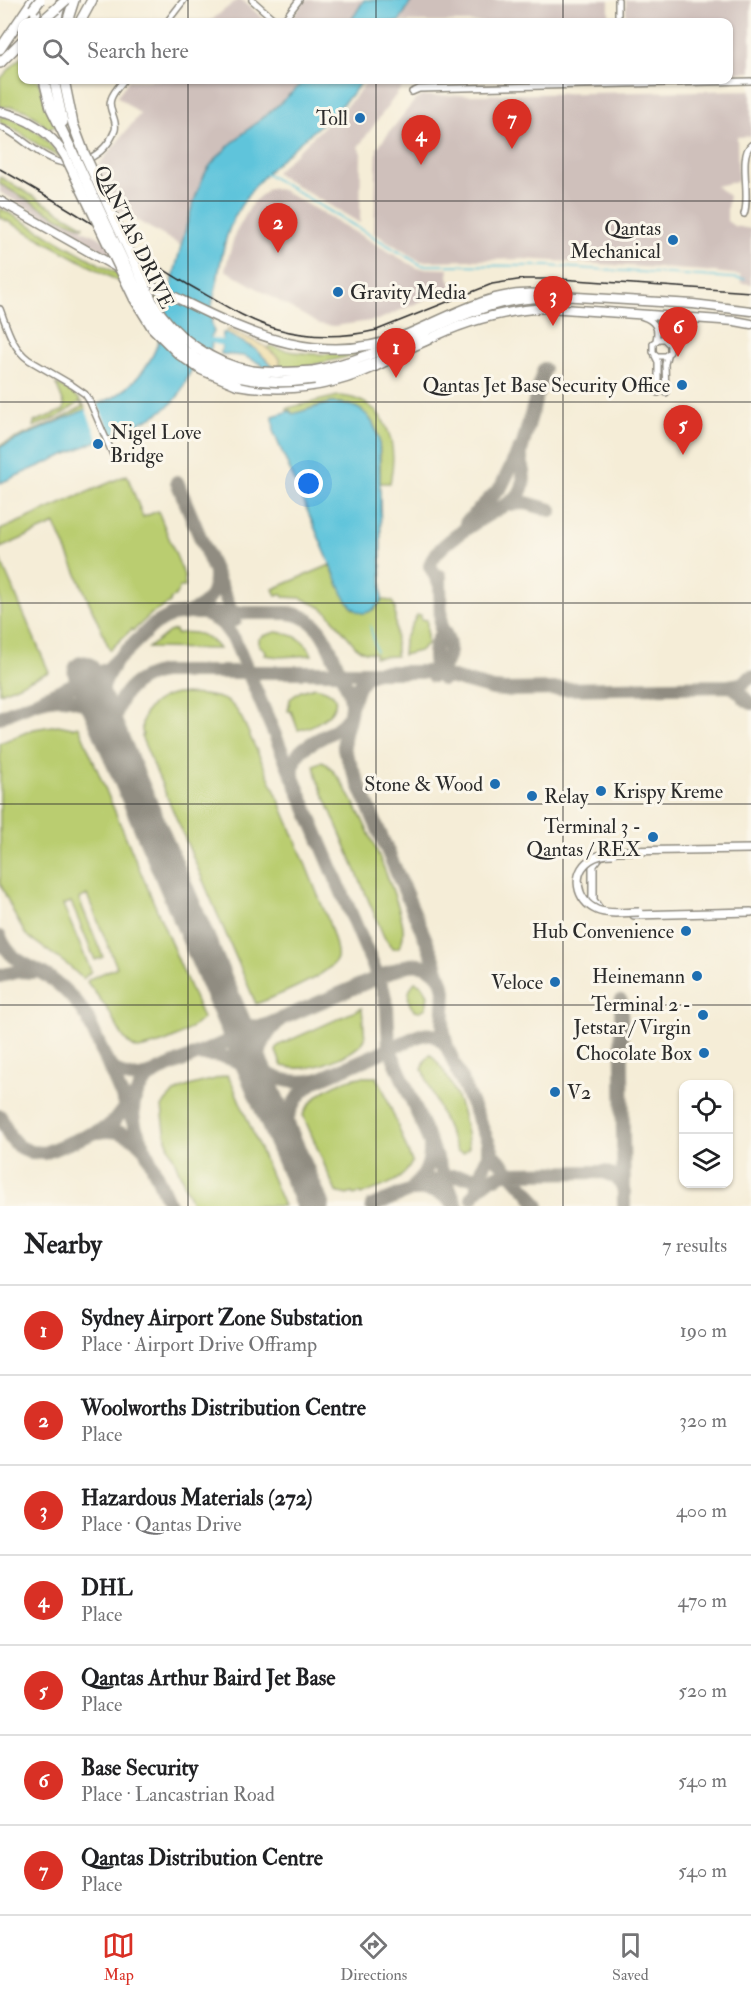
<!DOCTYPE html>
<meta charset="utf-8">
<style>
:root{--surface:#fff;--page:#f6f6f6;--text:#202124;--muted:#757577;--line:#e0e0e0;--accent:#d93025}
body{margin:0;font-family:"IM FELL Double Pica",serif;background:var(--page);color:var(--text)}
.controls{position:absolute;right:18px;bottom:18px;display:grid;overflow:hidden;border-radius:12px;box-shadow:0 2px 4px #0004}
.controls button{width:54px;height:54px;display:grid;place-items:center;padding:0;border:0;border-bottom:2px solid var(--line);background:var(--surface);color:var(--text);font:30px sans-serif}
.you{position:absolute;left:309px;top:484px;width:21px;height:21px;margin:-15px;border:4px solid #fff;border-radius:50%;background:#1a73e8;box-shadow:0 0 0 9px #1a73e833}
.badge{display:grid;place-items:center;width:39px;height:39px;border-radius:50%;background:var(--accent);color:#fff;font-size:20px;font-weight:700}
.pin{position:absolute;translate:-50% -50px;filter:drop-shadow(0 2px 3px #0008)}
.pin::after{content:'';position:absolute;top:32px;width:21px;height:18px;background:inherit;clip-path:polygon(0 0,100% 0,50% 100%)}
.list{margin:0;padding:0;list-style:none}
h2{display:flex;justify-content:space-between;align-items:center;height:78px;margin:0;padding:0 24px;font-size:26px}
h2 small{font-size:20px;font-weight:400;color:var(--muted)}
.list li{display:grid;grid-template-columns:39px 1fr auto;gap:18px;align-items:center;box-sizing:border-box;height:90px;padding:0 24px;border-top:2px solid var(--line)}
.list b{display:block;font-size:22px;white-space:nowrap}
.list p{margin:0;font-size:20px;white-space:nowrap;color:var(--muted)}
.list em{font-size:20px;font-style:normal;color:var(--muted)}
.icon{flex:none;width:33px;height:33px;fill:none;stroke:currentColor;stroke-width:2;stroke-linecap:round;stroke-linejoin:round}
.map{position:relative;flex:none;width:751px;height:1206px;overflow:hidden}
.search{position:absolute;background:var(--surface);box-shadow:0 2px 4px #0004;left:18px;right:18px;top:18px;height:66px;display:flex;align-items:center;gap:15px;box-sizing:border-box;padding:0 21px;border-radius:12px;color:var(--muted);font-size:22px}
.sheet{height:708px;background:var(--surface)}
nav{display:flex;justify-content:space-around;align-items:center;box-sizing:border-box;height:84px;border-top:2px solid var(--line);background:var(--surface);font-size:16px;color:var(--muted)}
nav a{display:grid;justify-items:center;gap:3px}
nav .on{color:var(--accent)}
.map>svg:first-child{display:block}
.industrial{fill:#cfc0bb}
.green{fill:#bacd70;stroke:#727c4e;stroke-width:1.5}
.sand{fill:#eeda9e;stroke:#8c8264;stroke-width:1.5}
.water{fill:#5ec4db;stroke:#447883;stroke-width:1.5}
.pier{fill:#f5edd7}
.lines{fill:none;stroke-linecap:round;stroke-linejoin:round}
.stream{stroke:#5ec4db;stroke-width:1.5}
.canal{stroke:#5ec4db;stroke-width:5}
.taxiway{stroke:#908c81;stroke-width:14}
.runway{stroke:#908c81;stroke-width:33}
.minor-casing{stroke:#908c81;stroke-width:8}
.tertiary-casing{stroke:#908c81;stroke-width:10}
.trunk-casing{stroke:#908c81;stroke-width:11}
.motorway-casing{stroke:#908c81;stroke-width:12}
.minor{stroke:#fff;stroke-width:5}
.tertiary{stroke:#fff;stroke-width:7}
.trunk{stroke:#fff;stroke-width:8}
.motorway{stroke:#fff;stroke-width:9}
.rail{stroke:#2b2b2b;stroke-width:1.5}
.tertiary-bridge-casing{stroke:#908c81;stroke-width:10;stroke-linecap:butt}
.trunk-bridge-casing{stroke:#908c81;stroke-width:11;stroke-linecap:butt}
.motorway-bridge-casing{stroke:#908c81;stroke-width:12;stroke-linecap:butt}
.tertiary-bridge{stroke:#fff;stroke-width:7}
.trunk-bridge{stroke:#fff;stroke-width:8}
.motorway-bridge{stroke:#fff;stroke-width:9}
.grid{fill:none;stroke:#2b2b2b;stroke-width:1.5;stroke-opacity:0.55}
.poi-dot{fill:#1f6fb2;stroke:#fbf7ec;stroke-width:2}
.labels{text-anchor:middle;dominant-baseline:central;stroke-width:6;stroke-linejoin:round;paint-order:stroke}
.poi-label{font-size:20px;fill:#2b2b2b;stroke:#fbf7ec;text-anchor:end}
.street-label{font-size:20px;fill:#2b2b2b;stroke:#fbf7ec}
</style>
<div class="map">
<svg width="751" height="1206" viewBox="0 0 751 1206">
<rect width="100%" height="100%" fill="#fbf7ec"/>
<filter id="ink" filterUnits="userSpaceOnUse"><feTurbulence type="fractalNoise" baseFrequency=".0167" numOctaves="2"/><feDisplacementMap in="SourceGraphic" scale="12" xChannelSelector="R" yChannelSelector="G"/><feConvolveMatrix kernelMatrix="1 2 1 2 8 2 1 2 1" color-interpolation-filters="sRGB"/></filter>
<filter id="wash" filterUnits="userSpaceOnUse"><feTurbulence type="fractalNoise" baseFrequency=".008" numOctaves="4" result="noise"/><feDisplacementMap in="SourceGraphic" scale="24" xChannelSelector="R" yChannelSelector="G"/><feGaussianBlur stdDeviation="1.35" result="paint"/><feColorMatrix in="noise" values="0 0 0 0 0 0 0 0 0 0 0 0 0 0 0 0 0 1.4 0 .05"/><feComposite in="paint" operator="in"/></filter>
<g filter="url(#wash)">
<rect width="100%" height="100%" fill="#f5edd7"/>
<!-- industrial -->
<path class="industrial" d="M237 0H242L267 22H209Z
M305 0H364L350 22H289Z
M412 0H609V22H399Z
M626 0H751V72L729 73 728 22H626Z
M129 80H304L274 109 247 130 218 157 208 169 194 202 180 245 80 188 140 114 117 96Z
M368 80H407L358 147 361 153 360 223 275 173 354 98Z
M751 90V136L737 137 738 181 716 186 729 196 727 207V221L734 226 751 229V284L741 283V275L704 271 524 259 420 261 374 233 377 148 415 100 422 96Z
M0 184 59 218 83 227 82 230 97 236 150 270 147 275 77 236 0 192Z
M270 188 282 190 417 268 449 269 448 276 452 288 378 320 334 326 319 324 225 270 235 234 253 202Z"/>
<!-- green -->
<path class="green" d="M22 56V80H38L43 95 58 125 48 129C32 113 24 105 0 107V79Z
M0 116C27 120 44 135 60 157 38 149 23 130 0 123Z
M0 177 84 226 83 227 59 218 0 184Z
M0 208 99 264 169 299 168 305 114 279 0 217Z
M270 346C297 355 324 356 353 352L355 355 304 367 280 368V359L267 348Z
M56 384C70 391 81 396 86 411L0 447V445L59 420 83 406 80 402 58 417 33 427 34 422 64 410V404Z
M338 396C386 398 399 442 390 483H380C380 457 385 421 356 408 348 404 338 402 329 403 317 405 304 411 293 414L290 410H287V408Z
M127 475 143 517 158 511 184 575 185 587H180L176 595 170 600V603L151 614 133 631 132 629 110 650 55 524 0 548V530Z
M0 559 49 672 0 693Z
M330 565 343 594 353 609 374 610 382 600 392 601 395 607 396 656 375 657V653L365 652 357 648 328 613 322 608 301 598 283 597V594L276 596 273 589Z
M417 615H421V619L427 620V644L419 651 403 655 404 640Z
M175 630 176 634C193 630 209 634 219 649L148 648 169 632Z
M276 632C292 634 306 638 312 655L280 657 265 655 266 651 259 645V639L263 636Z
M315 687C358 695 324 726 298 730L291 711H288L290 699 301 691Z
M176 694C189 694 219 694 230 703 242 713 248 733 255 747 282 802 303 860 327 917 330 927 339 948 337 958 333 974 272 998 256 1004L141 736 143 735C137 713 155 698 176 694Z
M58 725 72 728 78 726 79 727 203 1018C182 1037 165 1044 138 1049 123 1044 116 1023 108 1010 101 1000 94 991 87 982L89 979 117 967 87 895 79 899 103 957 95 960 71 902 63 905 91 971 83 979 69 966 26 935 16 918 0 883V743L34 729Z
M322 761C348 775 396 890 402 921 404 930 404 941 398 948H392L384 937 317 779 314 765Z
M415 982 422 985 428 995 426 1008 420 1011 414 1010C406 1002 407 990 415 982Z
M362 1008 365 1039C356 1054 319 1068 301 1068 295 1069 289 1067 282 1066L276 1051 279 1045Z
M430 1054C454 1079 465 1114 469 1147L463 1153 457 1151 427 1081 424 1071 422 1070 425 1061Z
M227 1075 232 1083 284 1206H193L166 1139 162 1107C175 1082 204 1085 227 1075Z
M360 1077H377V1080L382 1086 412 1162C403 1183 379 1187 361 1195L360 1193 354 1195 352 1193 347 1195 336 1192 303 1115C313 1093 338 1081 360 1077Z"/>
<!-- sand -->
<path class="sand" d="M228 329 263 345 280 359V368H274L257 350 226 333Z"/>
<!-- water -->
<path class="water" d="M364 0H412L399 22H350Z
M304 80H363C326 130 263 161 235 216 224 237 221 260 217 282 214 299 207 315 214 332L210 338C216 350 204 356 196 364 187 373 185 389 175 400 158 418 129 427 106 437 71 452 35 468 0 483V447L114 397C160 368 163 328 173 279 179 253 185 229 193 204 197 193 201 180 207 170 213 160 224 151 232 143 256 122 283 104 304 80Z
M223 333H226L257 350 274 368 263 367 261 364 244 356 221 354Z
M330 403C358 403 372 412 379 440L382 600C366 621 355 615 343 594L274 433 273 416 290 411 293 414Z"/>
<!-- pier -->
<path class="pier" d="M97 403 112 436 99 442 85 408Z"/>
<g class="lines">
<!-- stream -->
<path class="stream" d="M265 173 421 265 547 266 745 279
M370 625 376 651"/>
<!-- canal -->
<path class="canal" d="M206 339 226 344"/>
<!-- taxiway -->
<path class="taxiway" d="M177 482 235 620
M507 504 526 503 551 510
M466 523 501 487 519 450
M440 576 441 634 435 646 434 657 435 667 443 679
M440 585 430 566C433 546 481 519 498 509 508 503 518 500 522 488 527 476 519 463 521 451L544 369
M190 612C207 606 216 592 215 574
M207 615 222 623 234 639 383 989 387 1007 389 1047 457 1206
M433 676C451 664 454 644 441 627
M729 686C741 688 741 699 751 703
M37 701 108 669 152 626 172 615 189 613H288C321 616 328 645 340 672 344 681 351 692 351 702 352 720 340 735 345 752L434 959 445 991 443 1028 447 1047 494 1155 528 1192 538 1206
M352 704C356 689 360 676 377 672
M0 717C44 697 86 680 111 737
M106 721C98 702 101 683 113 666
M121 758C105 720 118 681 162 672H431L493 689 505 690 729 686 741 684 751 677
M293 776C289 740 332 741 348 718
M0 937C11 963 29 964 50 978 66 989 78 1003 88 1019L170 1206
M0 976 19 971 33 972
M226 1001C233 1018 242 1029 262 1026
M621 1001 624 1206
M239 1034C244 1042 246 1051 251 1059 265 1079 292 1085 315 1080
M203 1055C224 1054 244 1061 257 1078
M110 1065C122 1079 135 1080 151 1074
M266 1095C254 1066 255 1044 279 1021
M0 1116 10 1137 18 1146 31 1152 44 1153 106 1128 115 1120 131 1099
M135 1125C129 1103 137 1085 156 1072L405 966C420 962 431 966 440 978
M98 1132C115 1129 131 1134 143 1147
M283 1133 292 1156 320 1206
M287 1140C283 1116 295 1095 315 1081L421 1035C432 1033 441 1037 447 1047
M477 1184 488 1155V1143
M414 1186C426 1175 431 1163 430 1147
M414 1190C430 1188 445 1193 455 1206
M472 1198C479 1185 492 1176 506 1173L605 1172 617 1178 623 1188
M372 1206 443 1177 454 1176 496 1178"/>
<!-- runway -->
<path class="runway" d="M84 672 313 1206"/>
</g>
</g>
<g filter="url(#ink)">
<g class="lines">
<!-- minor casing -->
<g class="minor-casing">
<path id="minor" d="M252 0 277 22 284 20 299 0
M618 0V22
M167 22 184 0
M412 92 419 89 751 81
M0 127C19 134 32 151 51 159 76 171 105 156 115 130 118 119 107 110 111 99 113 92 120 85 124 80
M744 214C751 196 738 156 751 145
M0 309C7 327 12 348 29 360L72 385 85 394 90 402 113 455
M643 317C655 321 659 328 656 340
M664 339H659L653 343V352L657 356H665L670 352V345L664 339 663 327 668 320 673 319
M655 356 658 362V393
M666 393 665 364 667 356"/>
</g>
<!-- tertiary casing -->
<g class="tertiary-casing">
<path id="tertiary" d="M600 910 593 900V865L600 856 617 851 751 849
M634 915 751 912"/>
</g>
<!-- trunk casing -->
<g class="trunk-casing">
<path id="trunk" d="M0 112C27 117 51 132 65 156
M0 201 123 271
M140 280C153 288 168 293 181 300 253 336 323 367 403 336 448 318 491 289 541 294
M560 296 693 304 751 311
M425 341C464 321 505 310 549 308L735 321 751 324
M237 385C290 394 340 386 387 361"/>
</g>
<!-- motorway casing -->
<g class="motorway-casing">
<path id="motorway" d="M35 22 36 12
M56 22 61 2
M67 22 74 0
M80 22 92 0
M0 49 33 0
M0 63 22 41
M44 80 51 108 73 153
M54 80 63 122
M64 80 73 124 84 153
M313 371C375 360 429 325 489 306 514 298 539 297 566 297
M314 379C355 373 392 356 429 339"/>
</g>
<!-- minor -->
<use href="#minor" class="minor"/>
<!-- tertiary -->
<use href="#tertiary" class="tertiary"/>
<!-- trunk -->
<use href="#trunk" class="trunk"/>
<!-- motorway -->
<use href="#motorway" class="motorway"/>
<!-- rail -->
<path class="rail" d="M0 169C28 185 56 201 83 218 118 240 152 263 187 284 216 300 245 320 277 329 310 338 343 338 377 330L492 284 524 279H560L751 292"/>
<!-- tertiary-bridge casing -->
<g class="tertiary-bridge-casing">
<path id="tertiary-bridge" d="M613 854C605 854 597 855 590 860 571 873 576 901 597 910 609 915 626 912 639 912"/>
</g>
<!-- trunk-bridge casing -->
<g class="trunk-bridge-casing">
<path id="trunk-bridge" d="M65 156 134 299 152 328 179 355 201 370 237 385"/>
</g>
<!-- motorway-bridge casing -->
<g class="motorway-bridge-casing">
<path id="motorway-bridge" d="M33 9 40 0
M41 22 66 0
M73 153 144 305C185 368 241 390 314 379
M84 153 152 301C172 335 212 365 252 371 272 374 293 372 313 371"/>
</g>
<!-- tertiary-bridge -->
<use href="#tertiary-bridge" class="tertiary-bridge"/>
<!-- trunk-bridge -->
<use href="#trunk-bridge" class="trunk-bridge"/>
<!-- motorway-bridge -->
<use href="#motorway-bridge" class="motorway-bridge"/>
</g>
</g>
<!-- grid -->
<path class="grid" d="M188 0V22M376 0V22M563 0V22M188 80V1206M376 80V1206M563 80V1206M0 201H751M0 402H751M0 603H751M0 804H751M0 1005H751"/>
<!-- markers -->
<g class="poi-dot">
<circle cx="360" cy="118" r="6"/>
<circle cx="673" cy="240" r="6"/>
<circle cx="338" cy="292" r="6"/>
<circle cx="682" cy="385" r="6"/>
<circle cx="98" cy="444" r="6"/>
<circle cx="495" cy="784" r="6"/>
<circle cx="601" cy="791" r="6"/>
<circle cx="532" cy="796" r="6"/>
<circle cx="653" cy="837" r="6"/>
<circle cx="686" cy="931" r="6"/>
<circle cx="697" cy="976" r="6"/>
<circle cx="555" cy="982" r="6"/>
<circle cx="703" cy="1015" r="6"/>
<circle cx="704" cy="1053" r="6"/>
<circle cx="555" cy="1092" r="6"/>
</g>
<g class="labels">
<!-- poi labels -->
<g class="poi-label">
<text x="348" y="118">Toll</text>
<text x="661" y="228">Qantas<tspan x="661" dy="23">Mechanical</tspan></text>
<text x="350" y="292" text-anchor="start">Gravity Media</text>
<text x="670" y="385">Qantas Jet Base Security Office</text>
<text x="110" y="432" text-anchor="start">Nigel Love<tspan x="110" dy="23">Bridge</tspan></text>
<text x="483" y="784">Stone &amp; Wood</text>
<text x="613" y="791" text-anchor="start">Krispy Kreme</text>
<text x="544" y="796" text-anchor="start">Relay</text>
<text x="641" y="826">Terminal 3 -<tspan x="641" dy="23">Qantas / REX</tspan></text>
<text x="674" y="931">Hub Convenience</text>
<text x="685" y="976">Heinemann</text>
<text x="543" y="982">Veloce</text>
<text x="691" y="1004">Terminal 2 -<tspan x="691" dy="23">Jetstar / Virgin</tspan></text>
<text x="692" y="1053">Chocolate Box</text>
<text x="567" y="1092" text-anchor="start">V2</text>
</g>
<!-- street labels -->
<g class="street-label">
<text transform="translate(134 237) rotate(64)">QANTAS DRIVE</text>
</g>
</g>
</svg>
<div class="controls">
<button><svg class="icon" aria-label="locate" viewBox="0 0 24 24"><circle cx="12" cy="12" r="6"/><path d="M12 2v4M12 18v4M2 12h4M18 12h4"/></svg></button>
<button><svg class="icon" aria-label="layers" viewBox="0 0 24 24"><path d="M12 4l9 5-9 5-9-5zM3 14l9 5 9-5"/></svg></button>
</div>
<div class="you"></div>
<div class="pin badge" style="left:396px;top:378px">1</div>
<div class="pin badge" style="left:278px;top:253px">2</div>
<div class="pin badge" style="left:553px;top:326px">3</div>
<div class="pin badge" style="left:421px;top:165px">4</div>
<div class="pin badge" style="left:683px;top:455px">5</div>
<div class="pin badge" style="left:678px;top:357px">6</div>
<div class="pin badge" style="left:512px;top:149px">7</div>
<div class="search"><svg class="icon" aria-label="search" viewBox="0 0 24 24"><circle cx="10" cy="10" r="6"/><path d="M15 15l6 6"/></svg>Search here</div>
</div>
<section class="sheet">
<h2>Nearby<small>7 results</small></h2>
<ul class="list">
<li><span class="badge">1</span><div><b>Sydney Airport Zone Substation</b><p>Place · Airport Drive Offramp</p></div><em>190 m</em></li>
<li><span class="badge">2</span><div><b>Woolworths Distribution Centre</b><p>Place</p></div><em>320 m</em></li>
<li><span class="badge">3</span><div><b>Hazardous Materials (272)</b><p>Place · Qantas Drive</p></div><em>400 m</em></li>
<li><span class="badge">4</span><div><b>DHL</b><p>Place</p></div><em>470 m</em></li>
<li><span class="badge">5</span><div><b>Qantas Arthur Baird Jet Base</b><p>Place</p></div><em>520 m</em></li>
<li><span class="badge">6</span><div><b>Base Security</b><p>Place · Lancastrian Road</p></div><em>540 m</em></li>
<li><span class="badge">7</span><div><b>Qantas Distribution Centre</b><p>Place</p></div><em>540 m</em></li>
</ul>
</section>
<nav>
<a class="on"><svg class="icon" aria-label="map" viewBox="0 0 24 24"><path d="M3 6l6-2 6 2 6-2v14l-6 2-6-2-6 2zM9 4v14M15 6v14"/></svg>Map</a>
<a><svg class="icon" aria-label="directions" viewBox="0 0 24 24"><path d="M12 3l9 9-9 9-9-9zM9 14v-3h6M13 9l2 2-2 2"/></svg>Directions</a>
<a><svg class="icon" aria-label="saved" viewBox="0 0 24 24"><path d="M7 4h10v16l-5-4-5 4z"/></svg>Saved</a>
</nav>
